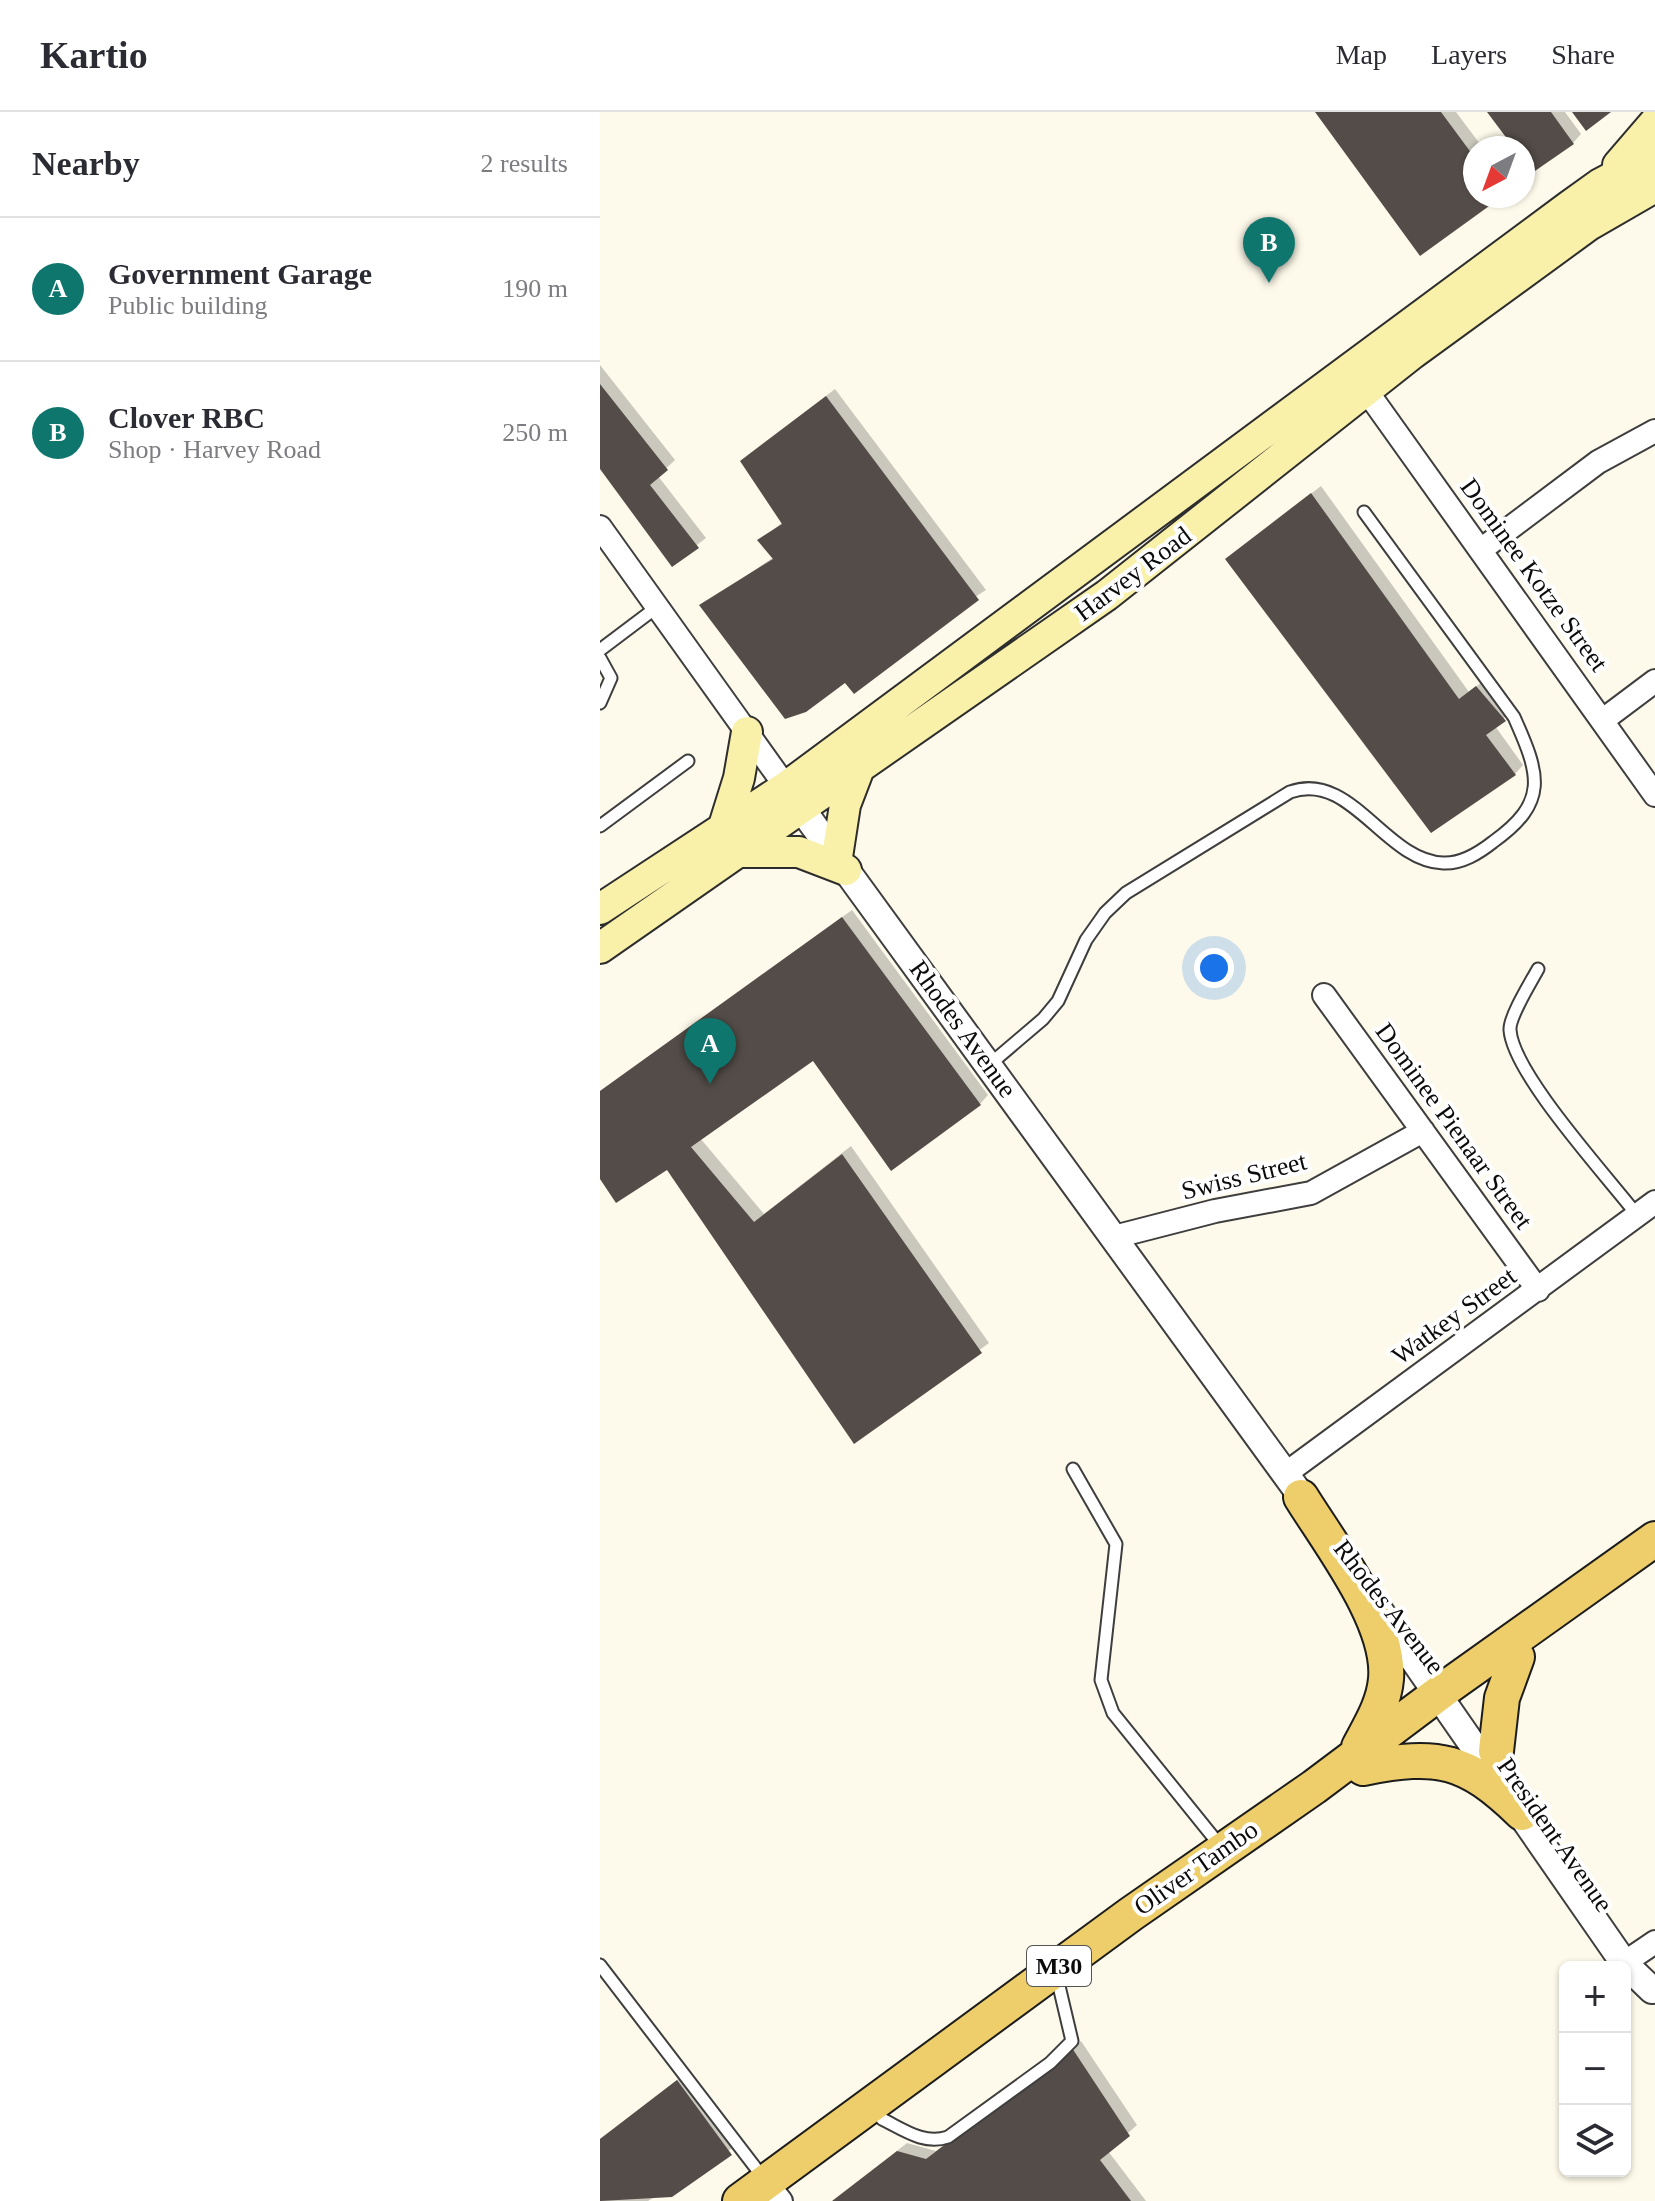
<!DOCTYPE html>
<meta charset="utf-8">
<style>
:root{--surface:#fff;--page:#f2f2f3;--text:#2b2b33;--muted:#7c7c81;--line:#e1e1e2;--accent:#0f766e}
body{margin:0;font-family:Georgia,serif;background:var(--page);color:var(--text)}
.controls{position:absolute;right:24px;bottom:24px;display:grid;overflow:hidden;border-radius:12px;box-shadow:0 2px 6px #0004}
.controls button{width:72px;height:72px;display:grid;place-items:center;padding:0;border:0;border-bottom:2px solid var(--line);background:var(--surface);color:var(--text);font:40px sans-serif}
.compass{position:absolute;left:863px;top:24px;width:72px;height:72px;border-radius:50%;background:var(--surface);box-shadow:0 2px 6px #0004;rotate:221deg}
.you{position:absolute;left:614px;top:856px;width:28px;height:28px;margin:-20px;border:6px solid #fff;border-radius:50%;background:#1a73e8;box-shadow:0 0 0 12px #1a73e833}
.badge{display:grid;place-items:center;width:52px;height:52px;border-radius:50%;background:var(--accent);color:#fff;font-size:26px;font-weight:700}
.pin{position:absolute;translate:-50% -66px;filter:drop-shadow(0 2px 4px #0008)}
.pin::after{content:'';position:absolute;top:42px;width:28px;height:24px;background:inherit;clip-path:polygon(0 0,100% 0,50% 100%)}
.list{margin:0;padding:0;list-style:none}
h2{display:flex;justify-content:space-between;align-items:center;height:104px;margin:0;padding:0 32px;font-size:34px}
h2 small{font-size:26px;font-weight:400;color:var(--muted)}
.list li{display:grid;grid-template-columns:52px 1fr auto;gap:24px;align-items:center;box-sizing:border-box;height:144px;padding:0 32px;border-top:2px solid var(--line)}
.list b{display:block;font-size:30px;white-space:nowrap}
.list p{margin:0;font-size:26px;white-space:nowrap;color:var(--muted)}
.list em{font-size:26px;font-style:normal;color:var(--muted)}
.icon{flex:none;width:44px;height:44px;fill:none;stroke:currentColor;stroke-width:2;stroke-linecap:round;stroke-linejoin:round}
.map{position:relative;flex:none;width:1055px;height:2089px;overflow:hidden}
header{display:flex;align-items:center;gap:48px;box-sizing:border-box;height:112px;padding:0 40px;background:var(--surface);border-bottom:2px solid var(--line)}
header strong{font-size:38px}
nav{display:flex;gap:44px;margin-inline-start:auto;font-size:28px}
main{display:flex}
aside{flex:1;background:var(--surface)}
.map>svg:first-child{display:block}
.shadow{fill:#0003}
.building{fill:#534c48}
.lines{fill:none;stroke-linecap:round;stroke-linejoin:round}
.service-casing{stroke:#3e3e3e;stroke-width:15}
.minor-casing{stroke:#3e3e3e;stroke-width:26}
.tertiary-casing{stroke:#3e3e3e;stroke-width:30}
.secondary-casing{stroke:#2d2d2d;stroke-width:34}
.primary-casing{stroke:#1c1c1c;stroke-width:38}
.service{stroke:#fff;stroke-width:11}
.minor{stroke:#fff;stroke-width:22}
.tertiary{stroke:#fff;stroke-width:26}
.secondary{stroke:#f9f0aa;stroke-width:30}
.primary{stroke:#eece6a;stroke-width:34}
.labels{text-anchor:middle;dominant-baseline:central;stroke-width:8;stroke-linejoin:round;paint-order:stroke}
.shield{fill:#fff;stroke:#545454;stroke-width:2}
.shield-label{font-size:24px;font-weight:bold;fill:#0b0b0b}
.street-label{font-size:26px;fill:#0b0b0b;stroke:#fff}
</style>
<header>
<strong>Kartio</strong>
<nav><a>Map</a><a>Layers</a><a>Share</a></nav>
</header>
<main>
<aside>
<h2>Nearby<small>2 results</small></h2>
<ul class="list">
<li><span class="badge">A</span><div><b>Government Garage</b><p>Public building</p></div><em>190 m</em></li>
<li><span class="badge">B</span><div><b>Clover RBC</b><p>Shop · Harvey Road</p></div><em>250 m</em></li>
</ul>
</aside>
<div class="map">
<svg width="1055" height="2089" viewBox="0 0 1055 2089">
<rect width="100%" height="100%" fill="#fdfaeb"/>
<!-- shadow -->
<path class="shadow" d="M717 0H856L883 36H875V84H900L820 141Z
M890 0H965L981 22 973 31 923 45V36H917Z
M0 253 75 348 58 364 106 426 72 452 0 354Z
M235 277 386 478 245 568 102 493 174 445 160 428 183 410 152 341Z
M721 374 869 580 886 567 913 598 895 614 923 653 915 662 627 447Z
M252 798 388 983 380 992 213 946 100 1026 164 1102 251 1034 389 1231 255 1329 67 1055 0 1064V979Z
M481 1929 537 2013 508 2039 546 2089H234L307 2031 336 2039Z
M86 1961 139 2032 48 2089H0V2027Z"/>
<!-- building -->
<path class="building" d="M715 0H841L875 46V84H903L820 144Z
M887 0H951L974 32 932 61 923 48V36H914Z
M972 0H1011L986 19Z
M0 272 68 358 50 373 99 436 72 455 0 357Z
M226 284 379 488 254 582 245 571 206 600 185 607 99 493 173 447 157 428 182 412 140 349Z
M711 381 859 587 876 574 906 609 886 623 916 663 831 721 625 447Z
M242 805 381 993 291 1059 213 949 91 1035 154 1110 242 1042 382 1241 254 1332 67 1058 16 1091 0 1067V979Z
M472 1936 530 2024 500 2048 531 2089H232L297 2039 326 2047Z
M77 1968 132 2043 72 2085 0 2089V2027Z"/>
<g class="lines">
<!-- service casing -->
<g class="service-casing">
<path id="service" d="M0 538 57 495
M0 546 11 566 0 591
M0 714 88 649
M938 857C931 870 909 905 910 918 913 962 1007 1064 1037 1103
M389 953 443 907 458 889 486 828 505 801 526 781 690 680C751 658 785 749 843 751 862 752 879 741 893 730 949 690 940 663 914 605L764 400
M473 1357 516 1432 501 1568 513 1601 622 1736
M0 1853 165 2068
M282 2007C304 2018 324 2033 348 2025L450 1951 472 1929 459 1874"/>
</g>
<!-- minor casing -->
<g class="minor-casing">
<path id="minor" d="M758 267 1055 683
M0 415 186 675
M882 437 998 350 1055 319
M1003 608 1055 569
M724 883 938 1178
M514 1125 615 1099 711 1081 823 1019
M685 1362 1055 1090
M1024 1851 1055 1830
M177 2084 181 2089"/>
</g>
<!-- tertiary casing -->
<g class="tertiary-casing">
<path id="tertiary" d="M190 681 713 1400
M777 1495 1024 1851 1052 1878"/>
</g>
<!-- secondary casing -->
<g class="secondary-casing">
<path id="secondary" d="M1018 53 1055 10
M124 714 139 666 147 620
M144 740H199L246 758
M237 745 245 693 258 659
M0 797 186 675 968 95 1000 72 1055 43
M0 836 507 483 812 242 989 113 1055 75"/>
</g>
<!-- primary casing -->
<g class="primary-casing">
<path id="primary" d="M701 1385C730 1432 791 1510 786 1567 784 1592 770 1614 759 1635
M896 1639 902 1586 917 1545
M763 1656C839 1641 866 1647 922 1701
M140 2089 531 1802 714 1675 850 1573 1055 1427"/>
</g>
<!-- service -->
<use href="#service" class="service"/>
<!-- minor -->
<use href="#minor" class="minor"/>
<!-- tertiary -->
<use href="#tertiary" class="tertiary"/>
<!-- secondary -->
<use href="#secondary" class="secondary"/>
<!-- primary -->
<use href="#primary" class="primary"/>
</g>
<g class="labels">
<!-- shield labels -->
<rect class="shield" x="427" y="1834" width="64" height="40" rx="6"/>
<g class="shield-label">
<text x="459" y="1854">M30</text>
</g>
<!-- street labels -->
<g class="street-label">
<text transform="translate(533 462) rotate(-37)">Harvey Road</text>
<text transform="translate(934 463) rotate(54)">Dominee Kotze Street</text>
<text transform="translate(363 917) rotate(54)">Rhodes Avenue</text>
<text transform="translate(854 1014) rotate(54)">Dominee Pienaar Street</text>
<text transform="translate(644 1064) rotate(-14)">Swiss Street</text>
<text transform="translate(854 1204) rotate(-36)">Watkey Street</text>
<text transform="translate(789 1495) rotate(52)">Rhodes Avenue</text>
<text transform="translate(955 1723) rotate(55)">President Avenue</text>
<text transform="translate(596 1756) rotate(-35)">Oliver Tambo</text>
</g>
</g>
</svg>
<div class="controls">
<button>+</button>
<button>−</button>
<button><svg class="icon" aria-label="layers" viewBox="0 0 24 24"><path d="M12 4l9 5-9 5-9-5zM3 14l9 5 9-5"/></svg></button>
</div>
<svg class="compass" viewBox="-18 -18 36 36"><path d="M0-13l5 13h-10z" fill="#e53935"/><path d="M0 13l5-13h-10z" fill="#7c7c81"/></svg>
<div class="you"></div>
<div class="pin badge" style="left:110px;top:972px">A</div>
<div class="pin badge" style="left:669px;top:171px">B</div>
</div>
</main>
